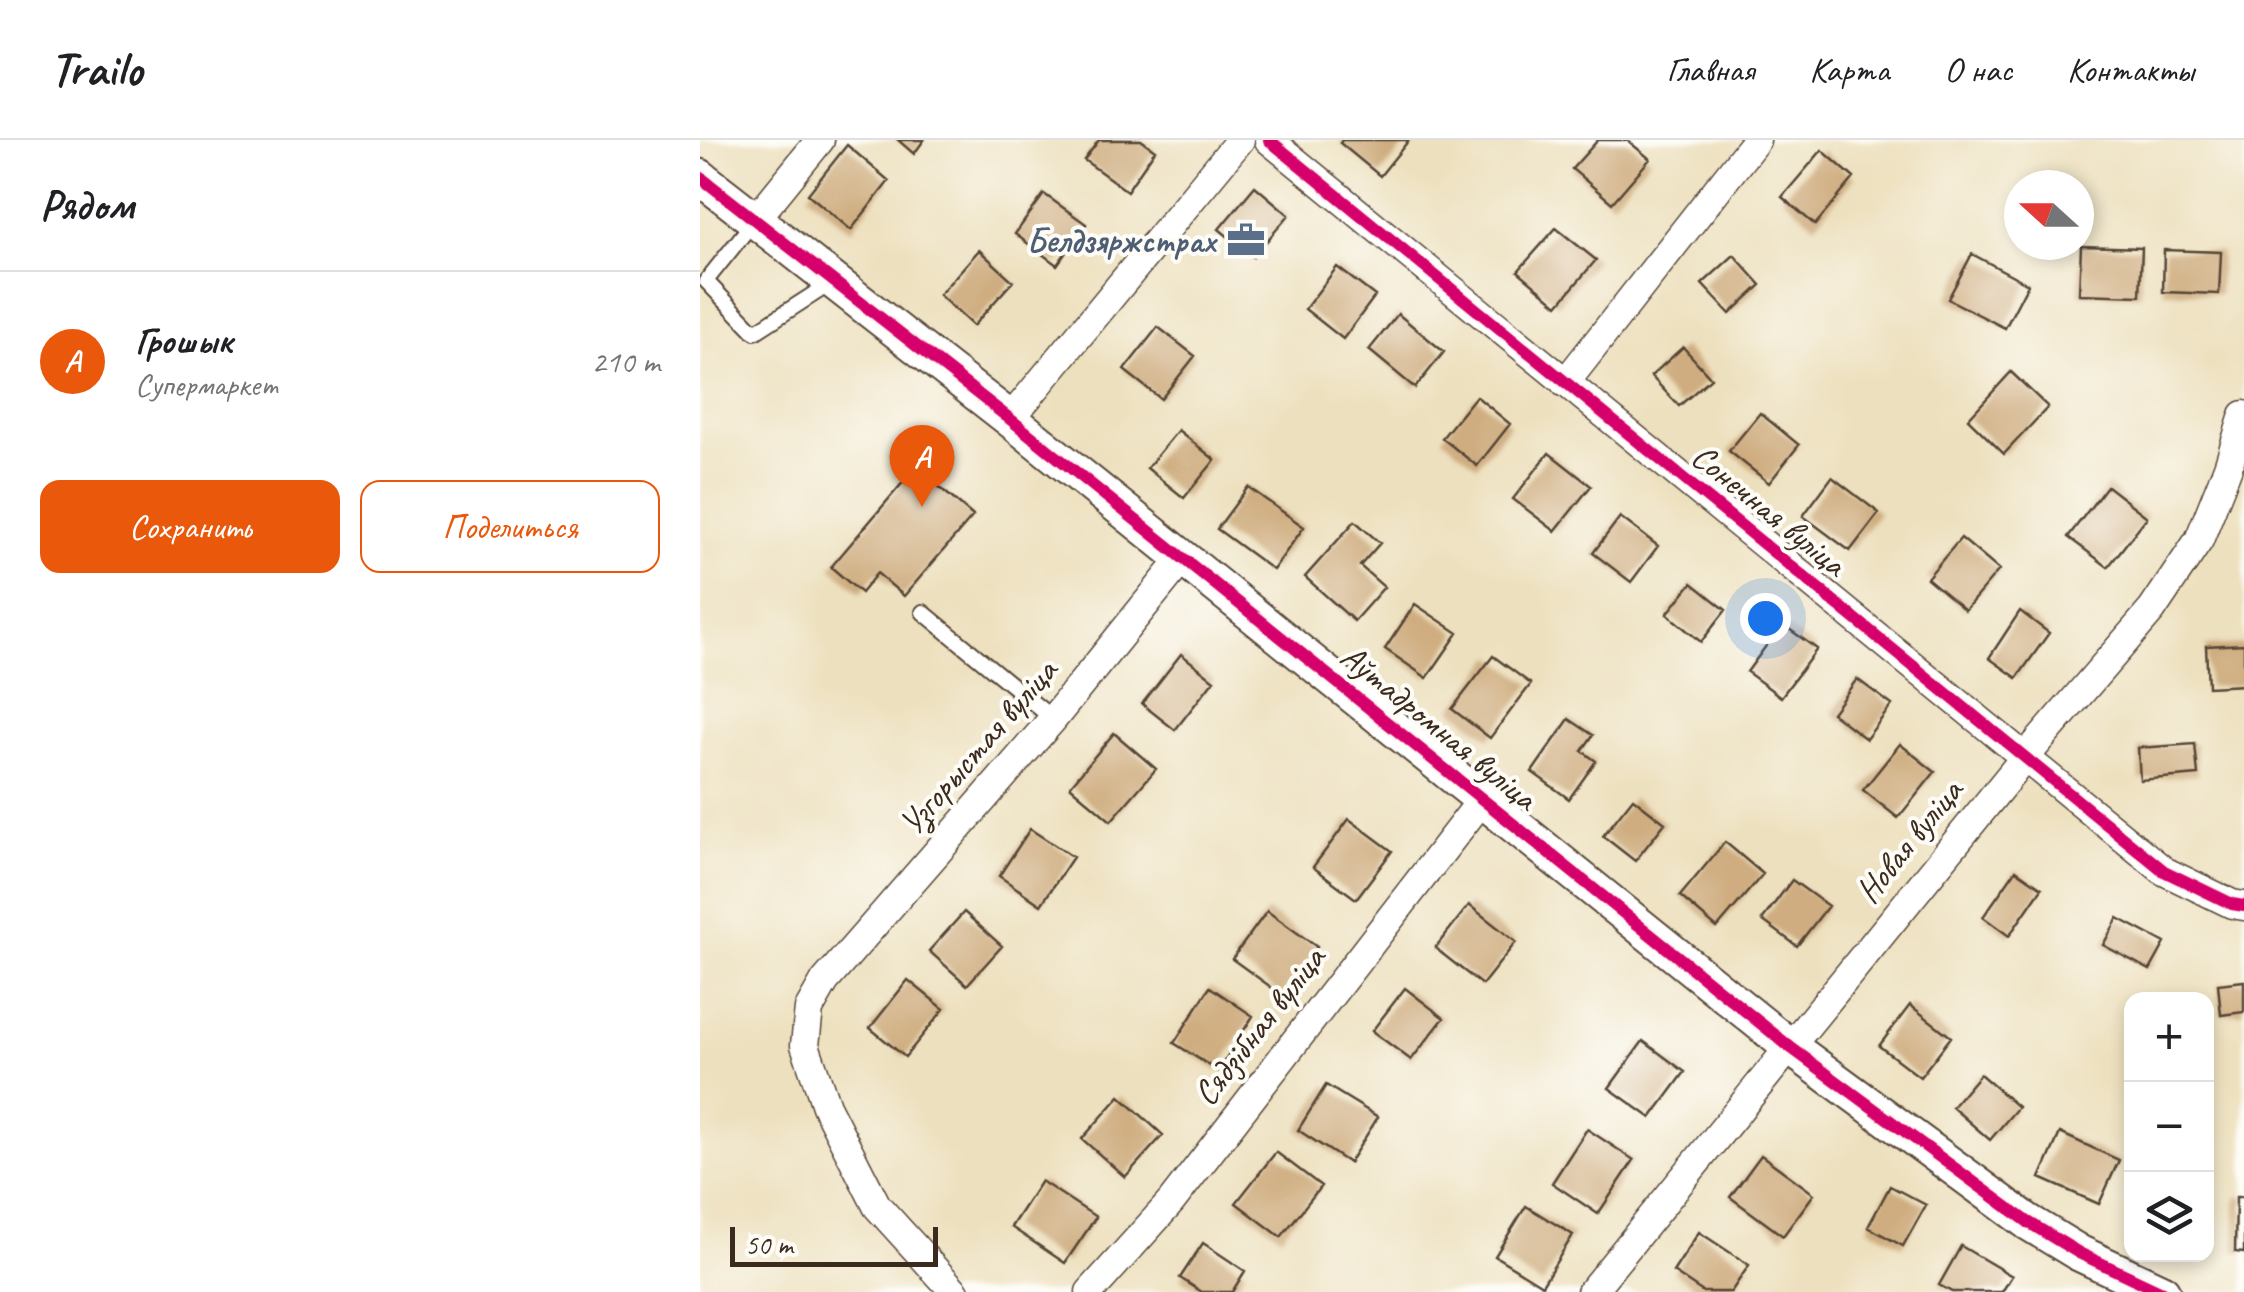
<!DOCTYPE html>
<html lang="ru">
<meta charset="utf-8">
<style>
:root{--surface:#fff;--page:#f6f6f6;--text:#202124;--muted:#757577;--line:#e0e0e0;--accent:#ea580c}
body{margin:0;font-family:Caveat,sans-serif;background:var(--page);color:var(--text)}
.controls{position:absolute;right:30px;bottom:30px;display:grid;overflow:hidden;border-radius:20px;box-shadow:0 5px 15px #0003}
.controls button{width:90px;height:90px;display:grid;place-items:center;padding:0;border:0;border-bottom:2px solid var(--line);background:var(--surface);color:var(--text);font:50px sans-serif}
.compass{position:absolute;left:1304px;top:30px;width:90px;height:90px;border-radius:50%;background:var(--surface);box-shadow:0 5px 15px #0003;rotate:291deg}
.scale{position:absolute;left:30px;bottom:25px;width:208px;box-sizing:border-box;padding-left:10px;border:5px solid #3b2a1e;border-top:0;font-size:28px;line-height:35px;white-space:nowrap;color:#3b2a1e;-webkit-text-stroke:8px #fdfcf7;paint-order:stroke}
.you{position:absolute;left:1065px;top:478px;width:35px;height:35px;margin:-25px;border:8px solid #fff;border-radius:50%;background:#1a73e8;box-shadow:0 0 0 15px #1a73e833}
.badge{display:grid;place-items:center;width:65px;height:65px;border-radius:50%;background:var(--accent);color:#fff;font-size:32px;font-weight:700}
.pin{position:absolute;translate:-50% -82px;filter:drop-shadow(0 2px 5px #0008)}
.pin::after{content:'';position:absolute;top:52px;width:35px;height:30px;background:inherit;clip-path:polygon(0 0,100% 0,50% 100%)}
.list{margin:0;padding:0;list-style:none}
h2{display:flex;justify-content:space-between;align-items:center;height:130px;margin:0;padding:0 40px;font-size:42px}
h2 small{font-size:32px;font-weight:400;color:var(--muted)}
.list li{display:grid;grid-template-columns:65px 1fr auto;gap:30px;align-items:center;box-sizing:border-box;height:180px;padding:0 40px;border-top:2px solid var(--line)}
.list b{display:block;font-size:38px;white-space:nowrap}
.list p{margin:0;font-size:32px;white-space:nowrap;color:var(--muted)}
.list em{font-size:32px;font-style:normal;color:var(--muted)}
.actions{display:flex;gap:20px;padding:30px 40px}
.actions a{flex:1;padding:22px 0;border:2px solid var(--accent);border-radius:20px;text-align:center;font-size:35px;color:var(--accent)}
.actions .main{background:var(--accent);color:#fff}
.icon{flex:none;width:55px;height:55px;fill:none;stroke:currentColor;stroke-width:2;stroke-linecap:round;stroke-linejoin:round}
.map{position:relative;flex:none;width:1544px;height:1152px;overflow:hidden}
header{display:flex;align-items:center;gap:60px;box-sizing:border-box;height:140px;padding:0 50px;background:var(--surface);border-bottom:2px solid var(--line)}
header strong{font-size:48px}
nav{display:flex;gap:55px;margin-inline-start:auto;font-size:35px}
main{display:flex}
aside{flex:1;background:var(--surface)}
.map>svg:first-child{display:block}
.building{fill:#cfad80}
.lines{fill:none;stroke-linecap:round;stroke-linejoin:round}
.service-casing{stroke:#564536;stroke-width:18}
.minor-casing{stroke:#564536;stroke-width:31}
.tertiary-casing{stroke:#564536;stroke-width:39}
.service{stroke:#fff;stroke-width:14}
.minor{stroke:#fff;stroke-width:28}
.tertiary{stroke:#fff;stroke-width:35}
.cycleway-casing{stroke:#fdfcf7;stroke-width:19}
.cycleway{stroke:#d6006c;stroke-width:12}
.labels{text-anchor:middle;dominant-baseline:central;stroke-width:8;stroke-linejoin:round;paint-order:stroke}
.service-label{font-size:35px;font-weight:bold;fill:#4e5e75;stroke:#fdfcf7;text-anchor:end}
.street-label{font-size:35px;fill:#3b2a1e;stroke:#fdfcf7}
</style>
<header>
<strong>Trailo</strong>
<nav><a>Главная</a><a>Карта</a><a>О нас</a><a>Контакты</a></nav>
</header>
<main>
<aside>
<h2>Рядом<small></small></h2>
<ul class="list">
<li><span class="badge">A</span><div><b>Грошык</b><p>Супермаркет</p></div><em>210 m</em></li>
</ul>
<div class="actions"><a class="main">Сохранить</a><a>Поделиться</a></div>
</aside>
<div class="map">
<svg width="1544" height="1152" viewBox="0 0 1544 1152">
<rect width="100%" height="100%" fill="#fdfcf7"/>
<filter id="ink" filterUnits="userSpaceOnUse"><feTurbulence type="fractalNoise" baseFrequency=".01" numOctaves="2"/><feDisplacementMap in="SourceGraphic" scale="20" xChannelSelector="R" yChannelSelector="G"/><feConvolveMatrix kernelMatrix="1 2 1 2 8 2 1 2 1" color-interpolation-filters="sRGB"/></filter>
<filter id="wash" filterUnits="userSpaceOnUse"><feTurbulence type="fractalNoise" baseFrequency=".0048" numOctaves="4" result="noise"/><feDisplacementMap in="SourceGraphic" scale="40" xChannelSelector="R" yChannelSelector="G"/><feGaussianBlur stdDeviation="2.25" result="paint"/><feColorMatrix in="noise" values="0 0 0 0 0 0 0 0 0 0 0 0 0 0 0 0 0 1.4 0 .05"/><feComposite in="paint" operator="in"/></filter>
<g filter="url(#wash)">
<rect width="100%" height="100%" fill="#ede0be"/>
<g id="blocks">
<!-- building -->
<path class="building" d="M198 0H224L214 14Z
M399 0H441L455 10 427 51 384 20Z
M642 0H709L680 36 640 3Z
M898 0H927L950 19 912 63 872 29Z
M147 5 189 41 151 90 108 54Z
M1122 10 1154 38 1115 85 1082 57Z
M555 46 589 75 553 117 519 89Z
M344 54 386 84 357 125 315 94Z
M856 88 896 120 858 165 818 131Z
M1381 106 1442 108 1440 156 1379 154Z
M279 110 313 141 273 186 239 155Z
M1464 110 1521 112 1519 154 1463 152Z
M1272 114 1328 144 1305 188 1248 159Z
M1034 115 1061 145 1030 174 1002 144Z
M637 127 675 156 643 199 605 169Z
M698 174 744 212 715 248 669 210Z
M458 187 495 216 461 259 424 230Z
M983 207 1011 238 979 266 951 236Z
M1311 232 1348 267 1304 314 1268 279Z
M776 256 810 284 777 326 742 298Z
M1060 273 1099 305 1069 343 1029 311Z
M478 290 515 320 484 358 447 328Z
M849 313 891 346 855 391 813 359Z
M216 327 273 376 204 456 177 433 161 453 131 427Z
M1132 337 1179 373 1150 411 1103 376Z
M1407 346 1447 377 1408 427 1368 397Z
M548 347 604 387 573 430 517 389Z
M920 377 958 406 931 442 893 413Z
M655 381 680 403 660 426 684 447 654 481 605 437Z
M1261 398 1299 430 1265 470 1227 438Z
M992 443 1026 470 1001 502 967 474Z
M715 464 758 493 727 538 685 509Z
M1320 471 1349 493 1317 538 1289 518Z
M1082 484 1117 509 1081 557 1047 532Z
M1544 504V545L1508 547 1506 506Z
M481 514 514 540 475 590 442 564Z
M793 516 831 544 790 598 752 569Z
M1157 539 1192 565 1166 599 1132 573Z
M869 579 893 595 882 611 896 621 869 659 832 632Z
M414 593 456 629 411 681 370 646Z
M1200 604 1235 632 1198 678 1163 650Z
M1495 604 1498 635 1440 640 1438 608Z
M933 658 965 683 935 721 903 696Z
M649 679 692 711 656 759 613 727Z
M330 689 373 717 341 765 299 736Z
M1025 702 1063 734 1017 788 980 756Z
M1316 730 1342 748 1309 796 1283 777Z
M1092 740 1128 766 1097 806 1062 780Z
M769 765 816 802 782 845 735 808Z
M567 771 617 807 582 855 532 819Z
M264 772 302 806 267 845 229 811Z
M1418 778 1465 803 1450 830 1403 805Z
M208 840 244 869 205 917 170 888Z
M1544 841V872L1521 875 1518 844Z
M510 847 553 876 518 931 474 903Z
M705 848 744 878 711 920 672 891Z
M1210 865 1251 897 1220 937 1179 906Z
M943 901 985 932 951 978 909 948Z
M1280 934 1318 967 1290 1000 1252 967Z
M626 945 678 977 649 1023 598 990Z
M420 956 463 995 425 1037 382 999Z
M887 989 934 1020 898 1074 852 1043Z
M1360 993 1419 1020 1399 1064 1340 1038Z
M576 1012 621 1046 581 1097 536 1063Z
M1061 1015 1114 1054 1083 1096 1030 1057Z
M341 1041 396 1077 365 1123 311 1087Z
M1190 1046 1226 1065 1203 1106 1168 1087Z
M1536 1057H1544V1113L1535 1112Z
M826 1066 873 1095 842 1145 795 1116Z
M999 1092 1049 1125 1031 1152H1003L973 1132Z
M503 1103 545 1131 532 1152H502L480 1138Z
M1261 1106 1312 1136 1302 1152H1252L1239 1145Z"/>
</g>
</g>
<g filter="url(#ink)">
<use href="#blocks" fill-opacity="0" stroke="#564536" stroke-width="2.5"/>
<g class="lines">
<!-- service casing -->
<g class="service-casing">
<path id="service" d="M54 81 6 141 55 192 131 143
M223 472 353 579"/>
</g>
<!-- minor casing -->
<g class="minor-casing">
<path id="minor" d="M569 0 1464 731 1532 764 1544 766
M55 80 120 0
M865 243 1056 0
M310 279 540 0
M255 1152 177 1066 126 966 105 905 109 869 125 841 353 579 483 418
M390 1152 471 1062 781 661
M891 1152 1326 616 1452 470 1499 400 1528 327 1544 275"/>
</g>
<!-- tertiary casing -->
<g class="tertiary-casing">
<path id="tertiary" d="M0 37 310 279 1090 907 1328 1082 1379 1113 1462 1152"/>
</g>
<!-- service -->
<use href="#service" class="service"/>
<!-- minor -->
<use href="#minor" class="minor"/>
<!-- tertiary -->
<use href="#tertiary" class="tertiary"/>
<!-- cycleway casing -->
<g class="cycleway-casing">
<path id="cycleway" d="M569 0 1464 731 1532 764 1544 766
M0 37 310 279 1090 907 1328 1082 1379 1113 1462 1152"/>
</g>
<!-- cycleway -->
<use href="#cycleway" class="cycleway"/>
</g>
</g>
<!-- icons -->
<defs>
<g id="office-bare" transform="scale(3)"><path d="M-6-3h4V-5.5h4V-3h4V5H-6ZM-1-4.5V-3h2v-1.5ZM-6 0V1H6V0Z" fill="#5c6f8a" stroke="#fdfcf7" stroke-width="2.5" paint-order="stroke"/></g>
</defs>
<g fill-rule="evenodd">
<use href="#office-bare" x="546" y="100"/>
</g>
<g class="labels">
<!-- service labels -->
<g class="service-label">
<text x="516" y="100">Белдзяржстрах</text>
</g>
<!-- street labels -->
<g class="street-label">
<text transform="translate(1069 370) rotate(39)">Сонечная вуліца</text>
<text transform="translate(739 587) rotate(39)">Аўтадромная вуліца</text>
<text transform="translate(278 607) rotate(-49)">Узгорыстая вуліца</text>
<text transform="translate(1209 701) rotate(-51)">Новая вуліца</text>
<text transform="translate(559 886) rotate(-52)">Сядзібная вуліца</text>
</g>
</g>
</svg>
<div class="controls">
<button>+</button>
<button>−</button>
<button><svg class="icon" aria-label="layers" viewBox="0 0 24 24"><path d="M12 4l9 5-9 5-9-5zM3 14l9 5 9-5"/></svg></button>
</div>
<svg class="compass" viewBox="-18 -18 36 36"><path d="M0-13l5 13h-10z" fill="#e53935"/><path d="M0 13l5-13h-10z" fill="#757577"/></svg>
<div class="scale">50 m</div>
<div class="you"></div>
<div class="pin badge" style="left:222px;top:367px">A</div>
</div>
</main>
